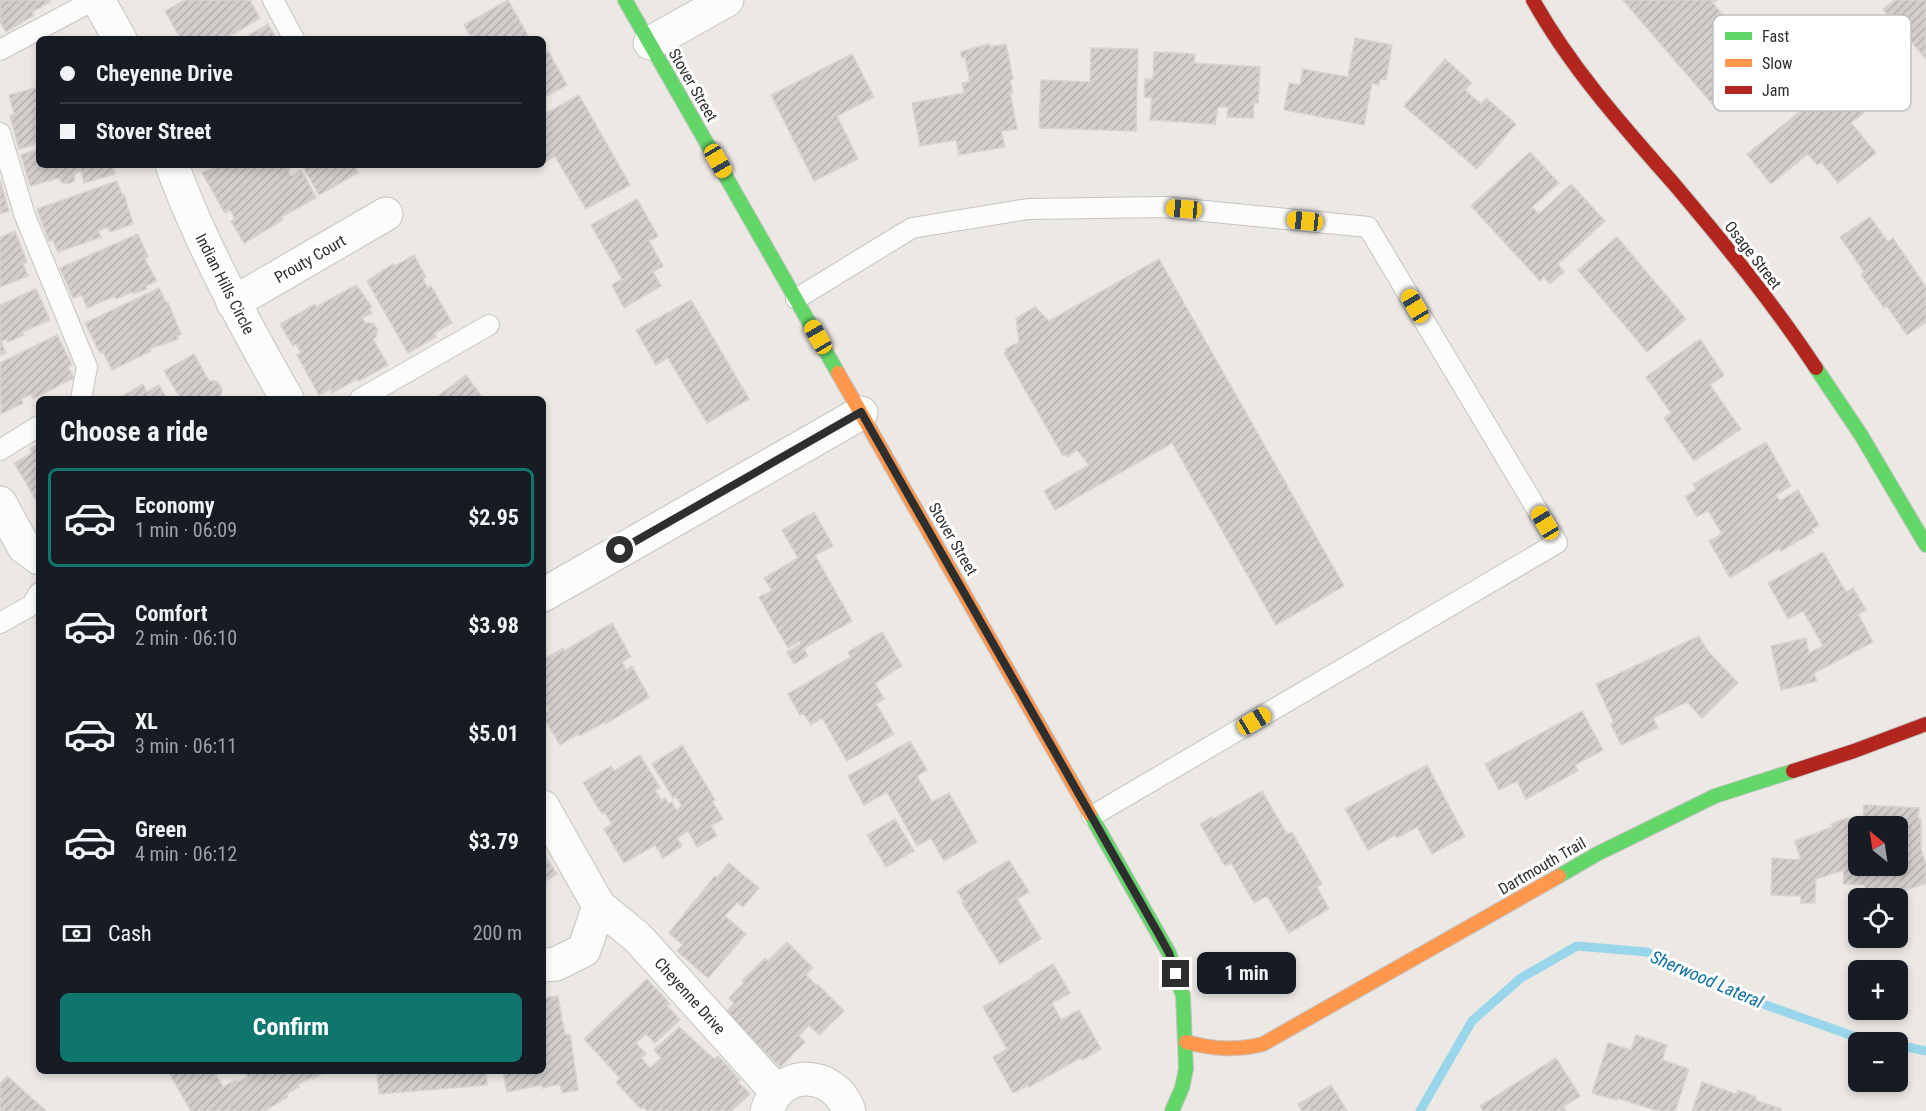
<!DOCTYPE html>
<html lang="en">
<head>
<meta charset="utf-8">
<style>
	body { margin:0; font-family:"Roboto Condensed",sans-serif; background:#20242c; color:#f1f3f6; height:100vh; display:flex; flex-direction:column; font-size:22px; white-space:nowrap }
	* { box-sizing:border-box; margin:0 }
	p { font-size:20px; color:#9ea1a6 }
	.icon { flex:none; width:33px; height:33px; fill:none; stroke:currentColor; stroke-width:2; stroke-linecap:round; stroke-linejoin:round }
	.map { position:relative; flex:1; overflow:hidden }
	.drawer { position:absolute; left:36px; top:396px; width:510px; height:678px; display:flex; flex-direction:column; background:#171b24; border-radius:9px; box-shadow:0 3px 9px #0003 }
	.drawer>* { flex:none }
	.top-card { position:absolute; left:36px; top:36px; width:510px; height:132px; border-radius:9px; box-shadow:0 3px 9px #0003; display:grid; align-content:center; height:132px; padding:0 24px; background:#171b24 }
	.needle { width:39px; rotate:330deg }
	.tools { position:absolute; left:1848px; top:816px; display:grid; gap:12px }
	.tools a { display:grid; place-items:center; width:60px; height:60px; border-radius:9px; background:#171b24; box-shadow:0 3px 9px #0003; font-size:30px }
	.end { position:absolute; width:27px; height:27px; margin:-14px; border:8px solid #2e2e2e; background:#fff; box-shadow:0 0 0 3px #fff }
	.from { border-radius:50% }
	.bubble { position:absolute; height:42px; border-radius:9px; background:#171b24; box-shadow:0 3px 9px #0003; font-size:20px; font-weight:700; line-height:42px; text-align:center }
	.car { position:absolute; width:18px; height:36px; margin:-18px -9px; border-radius:8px; box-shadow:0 0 4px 2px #0007; background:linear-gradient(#f5c518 24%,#345 0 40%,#f5c518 0 76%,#345 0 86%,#f5c518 0) }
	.top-card b { display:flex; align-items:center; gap:21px; height:57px; font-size:22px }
	.top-card b+b { border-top:2px solid #363941 }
	.top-card i { width:15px; height:15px; background:#f1f3f6 }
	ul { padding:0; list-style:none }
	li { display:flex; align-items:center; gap:18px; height:99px; margin:0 12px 9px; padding:0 12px; border:3px solid transparent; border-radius:9px }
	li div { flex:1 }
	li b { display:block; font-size:22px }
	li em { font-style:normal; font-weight:700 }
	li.selected { border-color:#0f766e }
	li>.icon { width:54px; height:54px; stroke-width:1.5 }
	h2 { padding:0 24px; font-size:27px; line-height:72px }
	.pay { display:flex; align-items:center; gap:15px; height:66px; padding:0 24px; font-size:22px }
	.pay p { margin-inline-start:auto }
	.action { display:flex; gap:12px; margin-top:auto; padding:12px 24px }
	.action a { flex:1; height:69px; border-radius:9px; background:#0f766e; color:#fff; font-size:24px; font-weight:700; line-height:69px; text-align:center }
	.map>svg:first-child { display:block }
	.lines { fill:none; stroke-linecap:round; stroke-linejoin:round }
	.stream { stroke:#99d6ec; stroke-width:9 }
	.building { fill:url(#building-hatch); stroke:#d7d4d0; stroke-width:1.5; fill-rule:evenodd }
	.lane-casing { stroke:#c5c4c5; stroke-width:22 }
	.street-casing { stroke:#c5c4c5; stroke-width:35 }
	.fast-casing { stroke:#c5c4c5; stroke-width:16 }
	.slow-casing { stroke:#c5c4c5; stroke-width:16 }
	.jam-casing { stroke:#c5c4c5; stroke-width:16 }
	.lane { stroke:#fcfcfb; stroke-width:20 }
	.street { stroke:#fcfcfb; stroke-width:33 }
	.fast { stroke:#63d668; stroke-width:14 }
	.slow { stroke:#ff974d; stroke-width:14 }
	.jam { stroke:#b3261e; stroke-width:14 }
	.route { stroke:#2e2e2e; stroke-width:8 }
	.labels { text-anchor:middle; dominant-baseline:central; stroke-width:6; stroke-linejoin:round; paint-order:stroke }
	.street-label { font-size:16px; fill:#2e2e2e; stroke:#fff }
	.water-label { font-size:18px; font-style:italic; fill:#0d6fa3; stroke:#fff }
	.key { fill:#fff; stroke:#c0c0c0; stroke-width:1.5 }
	.key-label { font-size:16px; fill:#2e2e2e }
</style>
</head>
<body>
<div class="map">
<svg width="1926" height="1111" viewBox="0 0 1926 1111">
	<defs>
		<pattern id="building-hatch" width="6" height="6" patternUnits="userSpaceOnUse" patternTransform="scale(1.5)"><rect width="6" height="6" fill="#d1cecb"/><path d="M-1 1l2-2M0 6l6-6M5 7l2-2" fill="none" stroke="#b4b1af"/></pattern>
	</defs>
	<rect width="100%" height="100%" fill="#ece8e4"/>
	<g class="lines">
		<g class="stream">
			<polyline points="1898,1045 1926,1051"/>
			<polyline points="1420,1111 1472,1021 1521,978 1577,946 1647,952 1721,989 1853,1036 1886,1042"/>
		</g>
	</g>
	<g class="building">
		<polygon points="0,0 49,0 50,2 32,12 34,15 6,32 0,22"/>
		<polygon points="185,0 252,0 250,1 260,18 225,39 181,39 165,11"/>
		<polygon points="508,0 530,39 472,39 464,25"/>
		<polygon points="1623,0 1717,0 1713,3 1731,25 1726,30 1764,74 1719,112"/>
		<polygon points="1895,0 1926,0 1926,59 1883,9"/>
		<polygon points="268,24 277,39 242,39"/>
		<polygon points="1355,38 1392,45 1386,80 1380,79 1379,85 1372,83 1364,125 1284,110 1289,83 1300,85 1303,69 1348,77"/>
		<polygon points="989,44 990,47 1006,44 1013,79 1010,80 1013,93 1010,93 1017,129 1001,131 1005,147 959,155 956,140 920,146 912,103 964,93 962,83 970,82 965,57 962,58 960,52"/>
		<polygon points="1091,48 1138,49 1136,131 1039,128 1041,80 1090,82"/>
		<polygon points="548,51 567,85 543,98 543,54"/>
		<polygon points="1154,52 1195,54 1194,63 1260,67 1258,103 1254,103 1253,118 1227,117 1228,107 1218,107 1215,124 1150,120 1152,98 1144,97 1145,79 1153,79"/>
		<polygon points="852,54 874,97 837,116 858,159 814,181 771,95"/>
		<polygon points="1445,59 1472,83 1465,90 1481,104 1486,98 1516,124 1477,169 1404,106"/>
		<polygon points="39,87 39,143 19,149 10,116 14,114 9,95"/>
		<polygon points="1848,88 1866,111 1851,123 1876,153 1838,183 1821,162 1817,165 1808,154 1771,184 1747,154 1826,91 1832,99"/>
		<polygon points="579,95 630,185 586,209 555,156 547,161 543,154 543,115"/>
		<polygon points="39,149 39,165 112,165 115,174 84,183 81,171 75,173 74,182 65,184 60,181 59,178 30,186 21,155"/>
		<polygon points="1530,152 1559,183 1532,207 1539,214 1571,184 1605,221 1558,264 1564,272 1550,284 1544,277 1540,281 1471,206"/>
		<polygon points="213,165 292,165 288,171 291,176 301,170 303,175 304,174 316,198 281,217 283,220 244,243 231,221 235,219 230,210 225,213 202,173 214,167"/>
		<polygon points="302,165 354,165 358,173 319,195"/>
		<polygon points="0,180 9,211 0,214"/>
		<polygon points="117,181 122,195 124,194 133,224 110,232 108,227 98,231 101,237 58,252 53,240 49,241 37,209"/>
		<polygon points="637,199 658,236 649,241 663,266 653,272 661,286 624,308 612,285 622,279 591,225"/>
		<polygon points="1870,217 1888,242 1893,238 1926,287 1926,322 1907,335 1886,305 1884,308 1861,275 1864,272 1840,237"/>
		<polygon points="15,231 27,262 23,264 28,276 0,287 0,237"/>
		<polygon points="138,234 148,257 145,259 157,281 146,286 147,289 133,294 132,292 116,299 115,296 87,308 82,295 73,298 60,268"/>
		<polygon points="1617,237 1686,319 1647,352 1578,270"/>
		<polygon points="414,255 426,277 423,279 428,288 431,286 452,323 434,333 436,337 408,353 367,281 393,264 395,266"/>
		<polygon points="1159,259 1344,586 1276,625 1172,443 1055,510 1044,491 1089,465 1077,450 1067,457 1066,454 1063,456 1004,353 1007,352 1005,349 1019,342 1016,318 1035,307 1049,321"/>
		<polygon points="356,285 372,307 369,309 372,313 362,318 365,323 373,323 378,330 376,337 373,339 388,365 359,381 357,379 332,393 331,389 319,395 297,355 301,352 296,344 293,346 280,324 315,304 316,307"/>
		<polygon points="159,288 166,302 168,302 181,334 177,336 178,339 149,349 151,351 112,370 103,352 100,353 85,323"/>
		<polygon points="36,289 50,320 22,332 24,335 8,342 7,339 1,341 6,353 0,355 0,305"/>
		<polygon points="691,300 749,399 707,423 668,358 656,365 636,330"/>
		<polygon points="57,335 72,365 68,367 74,378 33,399 31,394 21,399 23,403 1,414 0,363"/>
		<polygon points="1700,339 1724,375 1710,385 1741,429 1694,461 1664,418 1671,413 1646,377"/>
		<polygon points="194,354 209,381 217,381 222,389 221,395 218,397 219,399 181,399 164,371"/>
		<polygon points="466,375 482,397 480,399 434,399"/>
		<polygon points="143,384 147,392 159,385 167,399 118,399"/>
		<polygon points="1766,442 1791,486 1776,495 1780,501 1798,490 1819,525 1812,529 1814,532 1781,551 1779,548 1730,578 1709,541 1722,534 1708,510 1697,517 1685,496 1696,490 1693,484"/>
		<polygon points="39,443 39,499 36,500 14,463 32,453 30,449"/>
		<polygon points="814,512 833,546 815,555 852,621 804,648 808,656 794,664 787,652 801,644 800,641 788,648 759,597 772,591 764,578 798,558 782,530"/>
		<polygon points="1823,552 1846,592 1853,588 1866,610 1858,614 1873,642 1814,673 1817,681 1781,690 1771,646 1806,638 1809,653 1823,646 1803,611 1788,619 1768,583"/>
		<polygon points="612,623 631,657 622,662 626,670 632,666 649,697 606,724 605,722 579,736 578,734 560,745 543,716 543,714 549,711 545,703 543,704 543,660 563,648 564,651"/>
		<polygon points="882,632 902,666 875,683 884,699 876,704 894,734 847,761 822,718 811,725 803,713 800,715 788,694 851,657 848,652"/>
		<polygon points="1699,636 1707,650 1738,683 1702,718 1687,702 1653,718 1658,728 1621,745 1611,724 1614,723 1596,684"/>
		<polygon points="1582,711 1603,750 1575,765 1578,771 1526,799 1517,781 1499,790 1485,764"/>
		<polygon points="910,741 927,770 917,776 932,802 949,793 977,842 944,861 931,838 917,846 887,792 864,805 848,776"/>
		<polygon points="682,745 715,800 712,801 723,819 711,826 717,836 697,847 688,831 677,838 682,846 663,858 655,845 624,863 604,829 612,824 605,813 602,814 583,783 611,766 614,771 640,755 660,788 655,790 661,800 665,798 669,804 672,802 676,810 682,806 676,797 673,798 652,764"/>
		<polygon points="1427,765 1465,836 1432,854 1417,827 1397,838 1395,835 1368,850 1345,809"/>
		<polygon points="1262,791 1287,834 1292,832 1322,884 1317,887 1329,909 1289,933 1267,896 1254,903 1231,863 1225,866 1200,824 1212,817 1213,819"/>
		<path d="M1864 805 1919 808 1918 818H1921V849L1926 865V883L1904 891V892H1865V885L1843 884 1844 870 1816 879 1815 903H1801V896L1771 895 1772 858 1801 860 1795 841 1832 827 1831 824 1847 818 1863 819ZM1858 826H1898V866H1858Z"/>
		<polygon points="895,819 914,851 886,867 867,835"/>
		<polygon points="543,853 557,874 543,883"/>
		<polygon points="1009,860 1029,892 1017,899 1041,939 1000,964 962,903 964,902 957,891"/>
		<polygon points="729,863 759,888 743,907 737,902 725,916 746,934 708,978 677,951 683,945 669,933 715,876 717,878"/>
		<polygon points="787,942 813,968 806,975 816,985 817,984 844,1011 819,1035 809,1025 799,1036 805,1042 780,1067 726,1012 734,1003 729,998 744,983 742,981 765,958 768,961"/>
		<polygon points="1053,964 1070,993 1052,1003 1061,1020 1079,1010 1101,1049 1082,1060 1080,1058 1029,1087 1028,1085 1013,1093 993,1057 1007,1049 983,1007 1034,977 1033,976"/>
		<polygon points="647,979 670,1004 667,1006 680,1020 655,1043 646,1034 636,1043 646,1054 641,1058 650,1068 661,1058 654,1050 679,1027 714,1059 718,1056 740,1080 738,1082 750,1094 731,1111 647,1111 643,1107 641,1109 616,1082 620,1078 584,1039"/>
		<polygon points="558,996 565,1035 570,1034 578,1090 562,1093 560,1084 542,1088 542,1085 507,1092 503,1071 543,1071 543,998"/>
		<polygon points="1636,1035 1667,1045 1662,1060 1689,1069 1675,1111 1658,1111 1617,1098 1616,1100 1592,1093 1608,1043 1631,1050"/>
		<polygon points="1556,1058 1580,1096 1563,1107 1566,1111 1483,1111 1480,1106"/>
		<polygon points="168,1071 223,1071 216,1075 223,1087 236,1080 238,1082 248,1077 244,1071 327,1071 313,1079 312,1077 298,1084 299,1087 286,1094 288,1097 264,1111 191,1111"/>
		<polygon points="377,1071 486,1071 487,1085 379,1094"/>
		<polygon points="7,1076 46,1111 0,1111 0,1084"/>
		<polygon points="1702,1082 1736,1094 1738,1090 1756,1097 1755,1100 1781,1109 1781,1111 1692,1111"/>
		<polygon points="1331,1085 1347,1111 1302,1111 1298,1104"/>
	</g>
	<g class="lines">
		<defs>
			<g id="lane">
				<polyline points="273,0 294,39"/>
				<polyline points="0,50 94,0"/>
				<polyline points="0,133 25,216 87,367 81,399"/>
				<polyline points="796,299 912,228 1028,209 1164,207 1368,227 1557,543 1092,816"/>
				<polyline points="360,399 489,325"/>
				<polyline points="0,450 39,426"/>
				<polyline points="0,623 32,605 39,593"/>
			</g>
			<g id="street">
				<polyline points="98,0 120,39"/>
				<polyline points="650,43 727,0"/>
				<path d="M172 165C202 247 244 323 287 399"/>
				<polyline points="233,303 386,214"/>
				<polyline points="0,503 24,547 39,558"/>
				<polyline points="543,595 861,413"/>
				<polyline points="543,807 599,906 584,950 556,964 543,965"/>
				<polyline points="599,906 638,938 777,1092"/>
				<path d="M767 1111C780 1067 835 1070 849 1111"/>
			</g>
			<g id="fast">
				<polyline points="625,0 838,373"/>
				<polyline points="1816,368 1861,435 1926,545"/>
				<polyline points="1090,814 1169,953 1183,996 1186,1069 1182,1088 1172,1111"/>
				<polyline points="1559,876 1597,854 1715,796 1793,771"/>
			</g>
			<g id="slow">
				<polyline points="838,373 1090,814"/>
				<path d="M1186 1042C1213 1049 1236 1051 1263 1044L1559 876"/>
			</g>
			<g id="jam">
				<path d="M1533 0C1571 68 1623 126 1674 184 1724 243 1773 303 1816 368"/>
				<polyline points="1793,771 1854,751 1926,724"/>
			</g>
		</defs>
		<use href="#lane" class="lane-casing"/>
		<use href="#street" class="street-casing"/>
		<use href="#fast" class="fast-casing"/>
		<use href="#slow" class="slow-casing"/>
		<use href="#jam" class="jam-casing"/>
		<use href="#lane" class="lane"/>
		<use href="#street" class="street"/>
		<use href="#fast" class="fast"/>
		<use href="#slow" class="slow"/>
		<use href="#jam" class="jam"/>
	</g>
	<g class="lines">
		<polyline class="route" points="620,550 861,412 1158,933 1169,953 1176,974"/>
	</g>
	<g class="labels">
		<g class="street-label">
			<text transform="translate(693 85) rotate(60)">Stover Street</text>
			<text transform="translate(1753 255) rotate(52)">Osage Street</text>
			<text transform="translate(310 259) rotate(-30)">Prouty Court</text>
			<text transform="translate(225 284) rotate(63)">Indian Hills Circle</text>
			<text transform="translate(953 539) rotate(60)">Stover Street</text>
			<text transform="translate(1542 866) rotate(-30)">Dartmouth Trail</text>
			<text transform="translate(690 996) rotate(48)">Cheyenne Drive</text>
		</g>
		<g class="water-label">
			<text transform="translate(1707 979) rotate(23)">Sherwood Lateral</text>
		</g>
	</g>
	<rect x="1713" y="15" width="198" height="96" rx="9" class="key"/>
	<rect x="1725" y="32" width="27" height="8" fill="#63d668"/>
	<rect x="1725" y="59" width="27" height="8" fill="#ff974d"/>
	<rect x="1725" y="86" width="27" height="8" fill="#b3261e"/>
	<g class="key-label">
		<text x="1762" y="42">Fast</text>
		<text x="1762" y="69">Slow</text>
		<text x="1762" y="96">Jam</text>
	</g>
</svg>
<div class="tools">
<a><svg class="needle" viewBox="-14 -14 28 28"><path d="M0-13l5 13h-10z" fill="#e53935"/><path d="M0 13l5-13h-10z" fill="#9ea1a6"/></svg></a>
<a><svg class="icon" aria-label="locate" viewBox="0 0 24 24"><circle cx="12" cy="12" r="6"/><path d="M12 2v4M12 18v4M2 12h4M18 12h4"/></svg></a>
<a>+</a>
<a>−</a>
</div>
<i class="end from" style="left:620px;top:550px"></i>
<i class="end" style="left:1176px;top:974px"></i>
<div class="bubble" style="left:1197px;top:952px;width:99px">1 min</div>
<i class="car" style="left:718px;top:161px;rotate:150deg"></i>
<i class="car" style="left:1184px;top:209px;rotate:275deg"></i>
<i class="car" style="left:1305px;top:221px;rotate:276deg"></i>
<i class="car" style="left:1415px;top:306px;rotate:329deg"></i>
<i class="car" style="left:818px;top:337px;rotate:330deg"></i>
<i class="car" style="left:1545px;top:523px;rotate:329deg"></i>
<i class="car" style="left:1254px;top:721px;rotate:59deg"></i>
<div class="top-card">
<b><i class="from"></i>Cheyenne Drive</b>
<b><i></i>Stover Street</b>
</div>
<section class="drawer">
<h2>Choose a ride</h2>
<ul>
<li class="selected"><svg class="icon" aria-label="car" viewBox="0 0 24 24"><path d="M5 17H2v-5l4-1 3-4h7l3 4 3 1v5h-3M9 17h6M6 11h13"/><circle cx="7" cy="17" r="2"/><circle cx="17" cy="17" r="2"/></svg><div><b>Economy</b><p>1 min · 06:09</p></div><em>$2.95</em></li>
<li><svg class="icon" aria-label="car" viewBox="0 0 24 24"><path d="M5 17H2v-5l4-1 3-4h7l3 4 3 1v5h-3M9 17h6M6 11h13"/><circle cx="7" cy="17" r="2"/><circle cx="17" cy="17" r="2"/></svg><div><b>Comfort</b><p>2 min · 06:10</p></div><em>$3.98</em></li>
<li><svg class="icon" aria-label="car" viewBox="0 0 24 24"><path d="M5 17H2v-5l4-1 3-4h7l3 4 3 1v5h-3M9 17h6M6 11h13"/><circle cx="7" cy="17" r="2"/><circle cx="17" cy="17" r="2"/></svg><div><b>XL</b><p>3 min · 06:11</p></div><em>$5.01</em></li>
<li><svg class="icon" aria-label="car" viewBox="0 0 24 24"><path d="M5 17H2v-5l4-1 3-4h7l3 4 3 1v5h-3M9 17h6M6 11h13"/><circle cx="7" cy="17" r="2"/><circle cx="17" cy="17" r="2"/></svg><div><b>Green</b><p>4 min · 06:12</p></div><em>$3.79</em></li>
</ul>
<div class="pay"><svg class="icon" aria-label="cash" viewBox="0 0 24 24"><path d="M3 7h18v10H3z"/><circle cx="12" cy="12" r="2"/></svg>Cash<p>200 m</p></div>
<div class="action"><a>Confirm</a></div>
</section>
</div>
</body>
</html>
